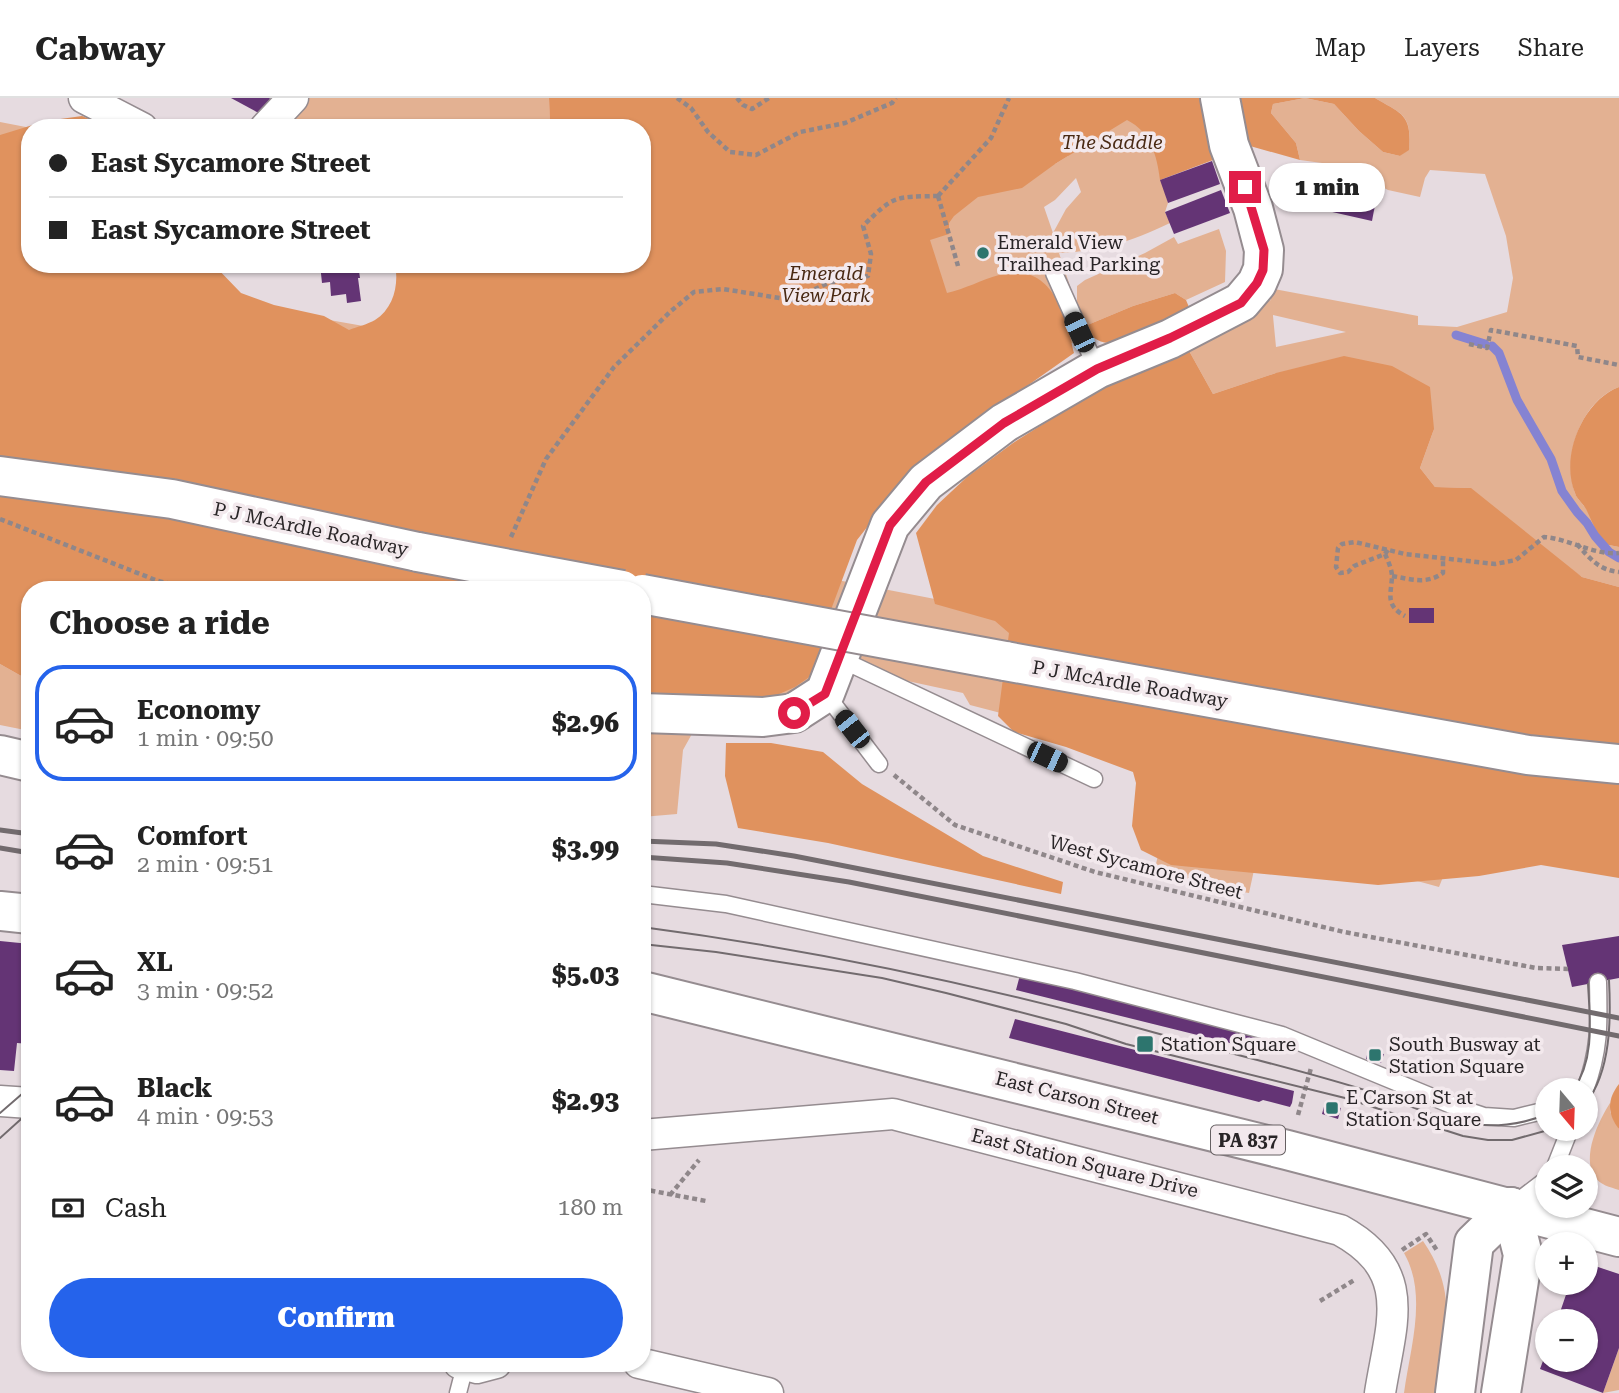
<!DOCTYPE html>
<html lang="en">
<head>
<meta charset="utf-8">
<style>
	body { margin:0; font-family:"Roboto Serif",serif; background:#f6f6f6; color:#222; height:100vh; display:flex; flex-direction:column; font-size:26px; white-space:nowrap }
	* { box-sizing:border-box; margin:0 }
	p { font-size:23px; color:#767676 }
	.icon { flex:none; width:38px; height:38px; fill:none; stroke:currentColor; stroke-width:2; stroke-linecap:round; stroke-linejoin:round }
	.map { position:relative; flex:1; overflow:hidden }
	.panel { position:absolute; left:21px; top:483px; width:630px; height:791px; display:flex; flex-direction:column; background:#fff; border-radius:28px; box-shadow:0 2px 5px #0004 }
	.panel>* { flex:none }
	.guide { position:absolute; left:21px; top:21px; width:630px; height:154px; border-radius:28px; box-shadow:0 2px 5px #0004; display:grid; align-content:center; height:154px; padding:0 28px; background:#fff }
	.needle { width:46px; rotate:161deg }
	.tools { position:absolute; left:1535px; top:980px; display:grid; gap:14px }
	.tools a { display:grid; place-items:center; width:63px; height:63px; border-radius:50%; background:#fff; box-shadow:0 2px 5px #0004; font-size:35px }
	.end { position:absolute; width:32px; height:32px; margin:-16px; border:9px solid #e11d48; background:#fff; box-shadow:0 0 0 4px #fff }
	.from { border-radius:50% }
	.bubble { position:absolute; height:49px; border-radius:24px; background:#fff; box-shadow:0 2px 5px #0004; font-size:23px; font-weight:800; line-height:49px; text-align:center }
	.car { position:absolute; width:21px; height:42px; margin:-21px -10px; border-radius:9px; box-shadow:0 0 5px 2px #0007; background:linear-gradient(#222 24%,#8ab4d8 0 40%,#222 0 76%,#8ab4d8 0 86%,#222 0) }
	.guide b { display:flex; align-items:center; gap:24px; height:66px; font-size:26px }
	.guide b+b { border-top:2px solid #e0e0e0 }
	.guide i { width:18px; height:18px; background:#222 }
	ul { padding:0; list-style:none }
	li { display:flex; align-items:center; gap:21px; height:116px; margin:0 14px 10px; padding:0 14px; border:4px solid transparent; border-radius:28px }
	li div { flex:1 }
	li b { display:block; font-size:26px }
	li em { font-style:normal; font-weight:800 }
	li.current { border-color:#2563eb }
	li>.icon { width:63px; height:63px; stroke-width:1.5 }
	h2 { padding:0 28px; font-size:32px; line-height:84px }
	.pay { display:flex; align-items:center; gap:18px; height:77px; padding:0 28px; font-size:26px }
	.pay p { margin-inline-start:auto }
	.cta { display:flex; gap:14px; margin-top:auto; padding:14px 28px }
	.cta a { flex:1; height:80px; border-radius:42px; background:#2563eb; color:#fff; font-size:28px; font-weight:800; line-height:80px; text-align:center }
	header { display:flex; align-items:center; gap:42px; box-sizing:border-box; height:98px; padding:0 35px; background:#fff; border-bottom:2px solid #e0e0e0 }
	header strong { font-size:33px }
	nav { display:flex; gap:38px; margin-inline-start:auto; font-size:24px }
	.map>svg:first-child { display:block }
	.green { fill:#e3b192; fill-rule:evenodd }
	.forest { fill:#e0925e }
	.lines { fill:none; stroke-linecap:round; stroke-linejoin:round }
	.stream { stroke:#8583d2; stroke-width:9 }
	.building { fill:#643475 }
	.lane-casing { stroke:#958c90; stroke-width:19 }
	.street-casing { stroke:#958c90; stroke-width:33 }
	.secondary-casing { stroke:#958c90; stroke-width:42 }
	.primary-casing { stroke:#958c90; stroke-width:42 }
	.path { stroke:#8f878a; stroke-width:4.5; stroke-dasharray:5 3.5; stroke-linecap:butt }
	.lane { stroke:#fff; stroke-width:16 }
	.street { stroke:#fff; stroke-width:30 }
	.secondary { stroke:#fff; stroke-width:38 }
	.primary { stroke:#fff; stroke-width:38 }
	.tram { stroke:#726b6e; stroke-width:2 }
	.rail { stroke:#726b6e; stroke-width:5 }
	.secondary-bridge-casing { stroke:#958c90; stroke-width:42; stroke-linecap:butt }
	.secondary-bridge { stroke:#fff; stroke-width:38 }
	.route { stroke:#e11d48; stroke-width:9 }
	.poi-dot { fill:#2d756e; stroke:#f3e9ed; stroke-width:2.5 }
	.labels { text-anchor:middle; dominant-baseline:central; stroke-width:7; stroke-linejoin:round; paint-order:stroke }
	.shield { fill:#f3e9ed; stroke:#666062; stroke-width:2 }
	.shield-label { font-size:18px; font-weight:bold; fill:#292527 }
	.park-label { font-size:19px; font-style:italic; fill:#492913; stroke:#f3e9ed }
	.poi-label { font-size:19px; fill:#292527; stroke:#f3e9ed; text-anchor:start }
	.street-label { font-size:19px; fill:#292527; stroke:#f3e9ed }
</style>
</head>
<body>
<header>
<strong>Cabway</strong>
<nav><a>Map</a><a>Layers</a><a>Share</a></nav>
</header>
<div class="map">
<svg width="1619" height="1295" viewBox="0 0 1619 1295">
	<rect width="100%" height="100%" fill="#e6dbe0"/>
	<g class="green">
		<polygon points="308,0 549,0 550,30 288,30 286,28"/>
		<path d="M562 0 1055 66 1068 58 1066 0H1197L1159 74 1168 105 1165 114 1170 125C1129 144 1104 153 1059 155L1077 209V188L1085 182 1145 155 1174 139 1178 146 1219 131 1226 153 1225 184 1186 202 1175 195 1133 208 1085 228 1086 240 1021 263 902 365 832 481 1007 515 1276 275 1213 296 1188 251 1268 199 1270 203 1274 191 1418 218V227L1457 229 1507 214 1513 180 1506 138 1485 76 1430 72 1425 80 1420 99 1388 92 1344 68 1300 62 1296 45 1271 15 1273 6 1305 0 1334 6 1359 33 1383 54 1400 58 1409 51C1412 16 1402 16 1375 0H1619V289C1581 303 1562 358 1575 395 1577 401 1583 406 1587 412 1594 423 1599 435 1604 446L1619 449V489L1582 479 1559 463 1481 684 1439 789 1261 740 1249 795 1153 779 1181 657 1143 652 970 607 963 595 815 563 818 605 700 588 693 634 683 652 677 716 642 719V492H30L0 539V24L31 30 30 166H218L221 203 523 256 642 166V30ZM1076 80 1081 94 1066 111 1053 135 1044 109 1055 102ZM1273 218V217L1346 234 1276 249ZM1434 331 1420 370 1435 389 1471 390 1386 413Z"/>
		<polygon points="0,566 23,579 30,587 30,633 0,627"/>
		<path d="M1610 1005V1014L1619 1031V1092C1610 1089 1600 1087 1595 1079 1581 1059 1599 1022 1610 1005Z"/>
		<path d="M1423 1143C1460 1197 1444 1235 1437 1295H1404C1410 1250 1428 1197 1404 1155Z"/>
		<polygon points="1619,1250 1619,1292 1603,1295"/>
	</g>
	<g class="forest">
		<path d="M549 0H1375C1402 16 1412 16 1409 52L1400 58 1383 54 1359 33 1334 6 1305 0 1273 6 1271 15 1296 45 1300 62 1250 48 1160 82C1157 58 1151 34 1127 22L1055 66 1022 90 978 99 954 118 949 125V136L930 142 947 195C965 191 981 182 999 177 1051 162 1066 216 1074 255L987 316 879 414 857 442 832 509 818 569 808 580 795 589 770 600 642 594V492H30V587L23 579 0 566V37L46 23 82 18 111 30H30V166H213L241 195 274 207 324 218 349 232C357 229 368 226 375 222 394 210 399 186 395 166H642V30H550Z"/>
		<path d="M1175 195 1186 202 1191 214 1109 245C1096 244 1092 239 1085 228L1133 208Z"/>
		<polygon points="1188,251 1213,296 1276,275 1344,258 1392,268 1430,289 1434,331 1420,370 1435,389 1471,390 1582,479 1619,489 1619,780 1541,767 1479,778 1378,787 1171,767 1141,752 1132,728 1136,685 1133,674 1066,649 1014,634 998,618 1009,535 995,523 935,506 916,435 937,407 967,379 1013,345 1115,281"/>
		<path d="M1619 289V449L1604 446C1596 435 1593 425 1587 413 1584 406 1577 402 1575 395 1560 359 1582 303 1619 289Z"/>
		<polygon points="726,645 771,645 823,654 862,686 983,758 1063,784 1061,796 828,745 738,730 725,678"/>
		<path d="M1619 986V1031C1607 1016 1607 1001 1619 986Z"/>
	</g>
	<g class="lines">
		<g class="stream">
			<polyline points="1456,237 1485,246"/>
			<polyline points="1492,248 1499,255 1517,302 1551,361 1562,393 1577,414 1587,425 1595,438 1609,454 1619,460"/>
		</g>
	</g>
	<g class="building">
		<polygon points="231,0 269,0 275,3 266,19"/>
		<polygon points="1212,63 1220,86 1168,105 1160,82"/>
		<polygon points="1324,89 1376,102 1372,123 1319,111"/>
		<polygon points="1221,92 1230,115 1174,136 1165,114"/>
		<polygon points="320,166 358,166 360,180 358,180 361,203 347,205 346,196 331,198 330,184 322,185"/>
		<rect x="1409" y="510" width="25" height="15"/>
		<polygon points="1619,838 1619,880 1572,889 1562,847"/>
		<polygon points="0,843 30,846 30,946 17,945 14,973 0,972"/>
		<polygon points="1020,877 1288,943 1285,954 1272,950 1270,955 1016,892"/>
		<polygon points="1015,921 1294,993 1292,1005 1290,1009 1263,1002 1259,1004 1009,940"/>
		<polygon points="1368,953 1384,956 1381,965 1366,961"/>
		<polygon points="1325,1005 1341,1010 1338,1021 1322,1016"/>
		<polygon points="1586,1165 1619,1176 1619,1250 1603,1295 1540,1271 1547,1252 1547,1262 1586,1262 1586,1223 1557,1223 1570,1185 1586,1185"/>
	</g>
	<g class="lines">
		<defs>
			<g id="lane">
				<polyline points="1054,175 1097,271"/>
				<polyline points="838,560 1094,681"/>
				<polyline points="825,595 879,666"/>
				<polyline points="642,796 726,806 1075,883 1282,937 1454,1008 1484,1018 1514,1020 1547,1012"/>
				<path d="M1585 992C1600 952 1599 926 1598 884"/>
				<polyline points="1555,1069 1570,1031"/>
				<polyline points="1513,1107 1547,1081"/>
				<polyline points="458,1295 465,1268"/>
			</g>
			<g id="street">
				<polyline points="84,0 142,30"/>
				<polyline points="265,30 293,0"/>
				<polyline points="0,1003 30,1005"/>
				<path d="M642 1037 893 1016 1340 1132C1415 1173 1391 1225 1380 1295"/>
				<polyline points="459,1265 477,1270 496,1265"/>
				<polyline points="639,1265 768,1295"/>
			</g>
			<g id="secondary">
				<polyline points="0,378 172,401 418,454"/>
				<polyline points="1005,563 1528,657 1619,666"/>
				<polyline points="642,615 763,619 794,615 825,595 890,427 926,384 1004,325 1097,271 1170,241 1241,204 1257,185 1263,171 1264,152 1253,110 1229,47 1220,0"/>
				<polyline points="1455,1295 1474,1145 1511,1109"/>
				<polyline points="1501,1295 1523,1157 1511,1109"/>
			</g>
			<g id="primary">
				<polyline points="0,657 30,664"/>
				<polyline points="0,813 30,816"/>
				<polyline points="642,893 1287,1052 1619,1139"/>
			</g>
		</defs>
		<use href="#lane" class="lane-casing"/>
		<use href="#street" class="street-casing"/>
		<use href="#secondary" class="secondary-casing"/>
		<use href="#primary" class="primary-casing"/>
		<g class="path">
			<polyline points="677,0 691,10 708,34 730,54 756,57 800,34 845,25 892,5 896,0"/>
			<polyline points="737,0 743,7 752,11 769,0"/>
			<polyline points="938,98 991,40 1009,0"/>
			<polyline points="938,98 958,168"/>
			<polyline points="1469,246 1487,250 1491,232 1577,248 1578,259 1619,267"/>
			<polyline points="0,421 158,483 198,492"/>
			<path d="M511 439 546 361 614 269 671 213 694 194 723 191 792 202 828 185 868 178 871 156 863 128C894 97 894 99 938 98"/>
			<path d="M1577 446C1590 461 1599 472 1619 474"/>
			<path d="M1388 452 1385 456 1354 468 1348 474 1340 475 1336 469 1338 450 1342 446 1355 444 1405 456 1495 466 1516 462 1544 439C1570 441 1592 457 1619 455"/>
			<path d="M1385 456C1388 463 1392 471 1392 479 1391 497 1385 507 1405 518"/>
			<path d="M1392 478C1411 481 1426 487 1443 475V460"/>
			<polyline points="894,677 955,727 1095,774 1344,834 1536,870 1568,871"/>
			<polyline points="1298,1017 1311,970"/>
			<polyline points="642,1091 706,1103"/>
			<polyline points="670,1097 699,1062"/>
			<polyline points="1402,1152 1426,1136 1438,1154"/>
			<polyline points="1320,1203 1356,1181"/>
		</g>
		<use href="#lane" class="lane"/>
		<use href="#street" class="street"/>
		<use href="#secondary" class="secondary"/>
		<use href="#primary" class="primary"/>
		<g class="tram">
			<path d="M642 829C826 853 1007 893 1185 943 1248 960 1312 975 1374 995 1404 1004 1433 1020 1464 1025 1492 1030 1522 1027 1547 1016"/>
			<polyline points="642,846 716,854 882,880 946,895 1066,926 1126,946 1345,1000 1463,1038 1488,1042 1512,1042 1552,1031"/>
			<path d="M1573 992C1595 962 1590 921 1588 886"/>
			<path d="M1586 1005C1611 973 1611 921 1609 882"/>
			<polyline points="0,1015 30,989"/>
			<polyline points="0,1040 30,1013"/>
		</g>
		<g class="rail">
			<polyline points="0,732 30,736"/>
			<polyline points="642,743 716,746 794,758 1619,920"/>
			<polyline points="0,750 30,755"/>
			<polyline points="642,759 727,765 849,784 1619,938"/>
		</g>
		<defs>
			<g id="secondary-bridge">
				<polyline points="418,454 622,492"/>
				<polyline points="642,496 1005,563"/>
			</g>
		</defs>
		<use href="#secondary-bridge" class="secondary-bridge-casing"/>
		<use href="#secondary-bridge" class="secondary-bridge"/>
	</g>
	<g class="lines">
		<polyline class="route" points="794,615 825,596 890,427 926,384 1004,325 1097,271 1170,240 1241,205 1257,185 1263,172 1264,152 1245,89"/>
	</g>
	<g class="poi-dot">
		<circle cx="983" cy="155" r="7"/>
		<rect x="1136" y="937" width="18" height="18" rx="3.5"/>
		<rect x="1368" y="950" width="14" height="14" rx="3.5"/>
		<rect x="1325" y="1003" width="14" height="14" rx="3.5"/>
	</g>
	<g class="labels">
		<rect class="shield" x="1211" y="1027.5" width="74" height="29" rx="5"/>
		<g class="shield-label">
			<text x="1248" y="1042">PA 837</text>
		</g>
		<g class="park-label">
			<text x="1112" y="44">The Saddle</text>
			<text x="826" y="175">Emerald<tspan x="826" dy="22">View Park</tspan></text>
		</g>
		<g class="poi-label">
			<text x="997" y="144">Emerald View<tspan x="997" dy="22">Trailhead Parking</tspan></text>
			<text x="1161" y="946">Station Square</text>
			<text x="1389" y="946">South Busway at<tspan x="1389" dy="22">Station Square</tspan></text>
			<text x="1346" y="999">E Carson St at<tspan x="1346" dy="22">Station Square</tspan></text>
		</g>
		<g class="street-label">
			<text transform="translate(311 431) rotate(12)">P J McArdle Roadway</text>
			<text transform="translate(1130 586) rotate(10)">P J McArdle Roadway</text>
			<text transform="translate(1146 769) rotate(15)">West Sycamore Street</text>
			<text transform="translate(1077 1000) rotate(14)">East Carson Street</text>
			<text transform="translate(1085 1065) rotate(14)">East Station Square Drive</text>
		</g>
	</g>
</svg>
<div class="tools">
<a><svg class="needle" viewBox="-14 -14 28 28"><path d="M0-13l5 13h-10z" fill="#e53935"/><path d="M0 13l5-13h-10z" fill="#767676"/></svg></a>
<a><svg class="icon" aria-label="layers" viewBox="0 0 24 24"><path d="M12 4l9 5-9 5-9-5zM3 14l9 5 9-5"/></svg></a>
<a>+</a>
<a>−</a>
</div>
<i class="end from" style="left:794px;top:615px"></i>
<i class="end" style="left:1245px;top:89px"></i>
<div class="bubble" style="left:1269px;top:65px;width:116px">1 min</div>
<i class="car" style="left:1079px;top:234px;rotate:335deg"></i>
<i class="car" style="left:852px;top:631px;rotate:322deg"></i>
<i class="car" style="left:1047px;top:659px;rotate:115deg"></i>
<div class="guide">
<b><i class="from"></i>East Sycamore Street</b>
<b><i></i>East Sycamore Street</b>
</div>
<section class="panel">
<h2>Choose a ride</h2>
<ul>
<li class="current"><svg class="icon" aria-label="car" viewBox="0 0 24 24"><path d="M5 17H2v-5l4-1 3-4h7l3 4 3 1v5h-3M9 17h6M6 11h13"/><circle cx="7" cy="17" r="2"/><circle cx="17" cy="17" r="2"/></svg><div><b>Economy</b><p>1 min · 09:50</p></div><em>$2.96</em></li>
<li><svg class="icon" aria-label="car" viewBox="0 0 24 24"><path d="M5 17H2v-5l4-1 3-4h7l3 4 3 1v5h-3M9 17h6M6 11h13"/><circle cx="7" cy="17" r="2"/><circle cx="17" cy="17" r="2"/></svg><div><b>Comfort</b><p>2 min · 09:51</p></div><em>$3.99</em></li>
<li><svg class="icon" aria-label="car" viewBox="0 0 24 24"><path d="M5 17H2v-5l4-1 3-4h7l3 4 3 1v5h-3M9 17h6M6 11h13"/><circle cx="7" cy="17" r="2"/><circle cx="17" cy="17" r="2"/></svg><div><b>XL</b><p>3 min · 09:52</p></div><em>$5.03</em></li>
<li><svg class="icon" aria-label="car" viewBox="0 0 24 24"><path d="M5 17H2v-5l4-1 3-4h7l3 4 3 1v5h-3M9 17h6M6 11h13"/><circle cx="7" cy="17" r="2"/><circle cx="17" cy="17" r="2"/></svg><div><b>Black</b><p>4 min · 09:53</p></div><em>$2.93</em></li>
</ul>
<div class="pay"><svg class="icon" aria-label="cash" viewBox="0 0 24 24"><path d="M3 7h18v10H3z"/><circle cx="12" cy="12" r="2"/></svg>Cash<p>180 m</p></div>
<div class="cta"><a>Confirm</a></div>
</section>
</div>
</body>
</html>
